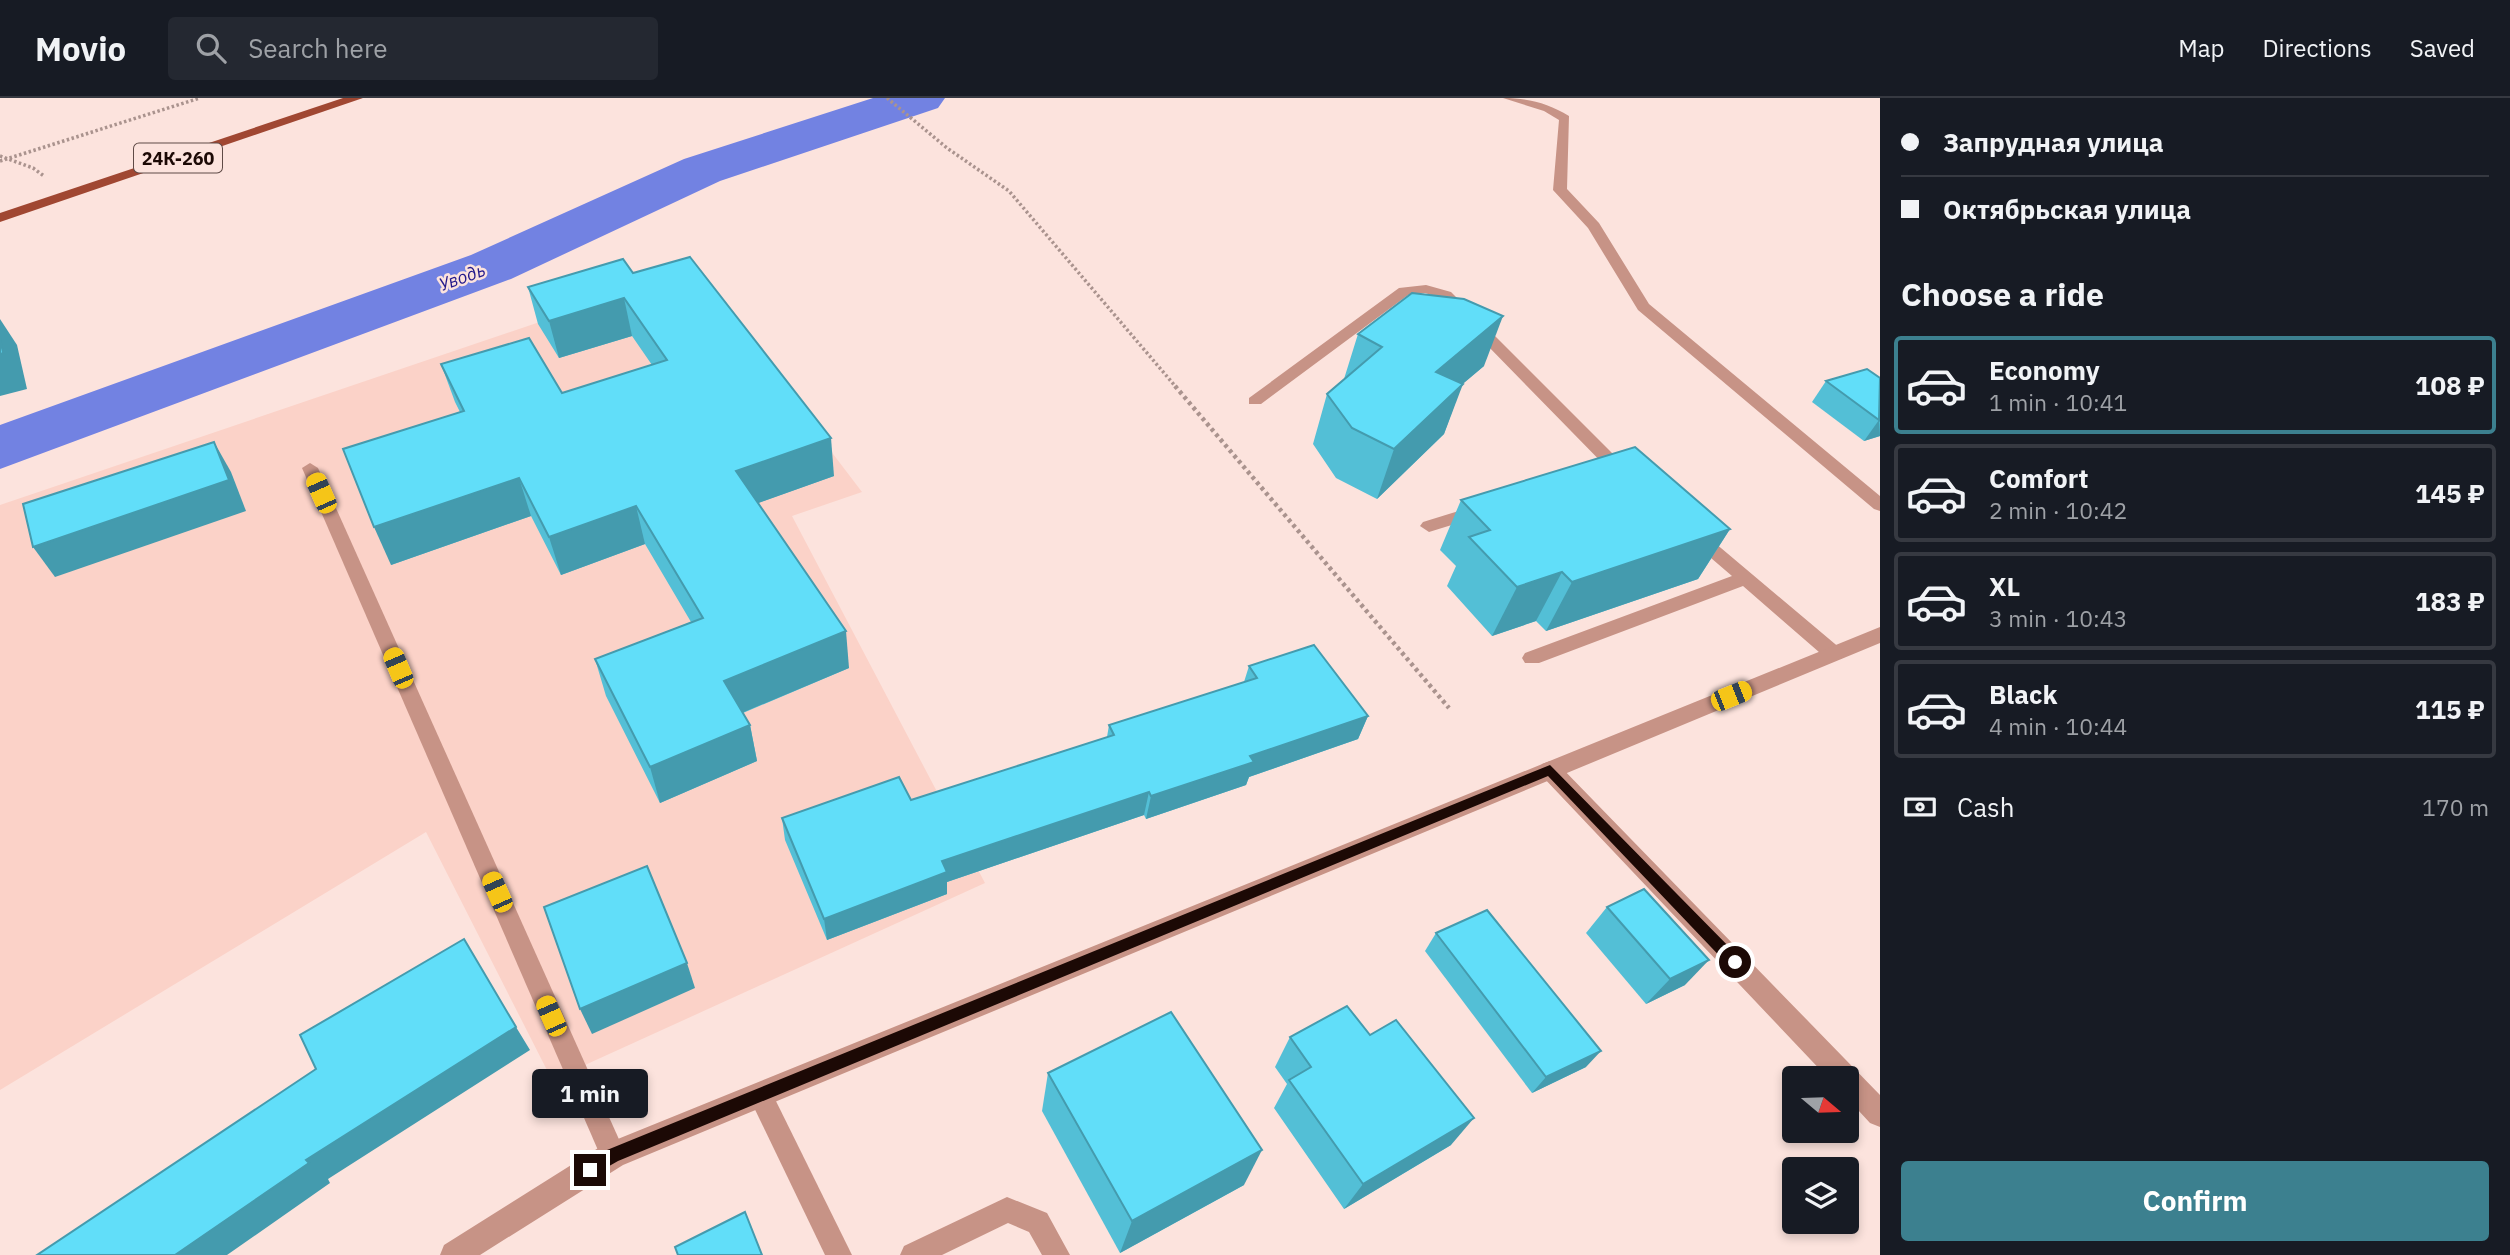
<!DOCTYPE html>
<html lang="en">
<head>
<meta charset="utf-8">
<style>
	body { margin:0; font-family:"IBM Plex Sans",sans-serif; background:#242831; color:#f1f3f6; height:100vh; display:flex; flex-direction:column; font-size:26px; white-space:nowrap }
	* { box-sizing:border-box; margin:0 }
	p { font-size:23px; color:#9ea1a6 }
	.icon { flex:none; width:38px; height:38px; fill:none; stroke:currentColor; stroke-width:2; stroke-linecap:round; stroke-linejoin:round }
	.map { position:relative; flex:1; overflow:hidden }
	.side { display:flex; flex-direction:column; background:#171b24; width:630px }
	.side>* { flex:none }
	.banner { display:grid; align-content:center; height:154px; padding:0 21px; background:#171b24 }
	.needle { width:46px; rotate:109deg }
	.tools { position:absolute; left:1782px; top:968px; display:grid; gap:14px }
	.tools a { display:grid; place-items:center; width:77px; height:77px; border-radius:7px; background:#171b24; box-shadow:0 4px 10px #0003; font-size:35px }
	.end { position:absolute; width:32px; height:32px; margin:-16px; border:9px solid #1c0905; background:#fff; box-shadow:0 0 0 4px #fff }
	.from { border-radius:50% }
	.bubble { position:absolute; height:49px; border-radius:7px; background:#171b24; box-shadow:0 4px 10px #0003; font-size:23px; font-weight:800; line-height:49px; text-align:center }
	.car { position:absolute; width:21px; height:42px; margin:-21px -10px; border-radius:9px; box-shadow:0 0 5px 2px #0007; background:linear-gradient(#f5c518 24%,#345 0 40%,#f5c518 0 76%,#345 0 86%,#f5c518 0) }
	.banner b { display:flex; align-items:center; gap:24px; height:66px; font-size:26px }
	.banner b+b { border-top:2px solid #363941 }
	.banner i { width:18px; height:18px; background:#f1f3f6 }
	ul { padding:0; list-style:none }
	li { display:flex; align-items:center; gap:21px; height:98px; margin:0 14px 10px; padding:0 7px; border:4px solid #363941; border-radius:7px }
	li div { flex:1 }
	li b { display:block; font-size:26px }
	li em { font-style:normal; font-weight:800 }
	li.on { border-color:#3c808f }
	li>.icon { width:63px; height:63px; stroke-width:1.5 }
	h2 { padding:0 21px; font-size:32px; line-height:84px }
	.pay { display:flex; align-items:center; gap:18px; height:77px; padding:0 21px; font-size:26px }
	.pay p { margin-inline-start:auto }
	.action { display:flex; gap:14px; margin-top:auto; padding:14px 21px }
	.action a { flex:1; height:80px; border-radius:7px; background:#3c808f; color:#fff; font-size:28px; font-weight:800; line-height:80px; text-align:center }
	header { display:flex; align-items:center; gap:42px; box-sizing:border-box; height:98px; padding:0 35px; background:#171b24; border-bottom:2px solid #363941 }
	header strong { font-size:33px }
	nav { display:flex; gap:38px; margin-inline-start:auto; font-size:24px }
	.search { width:490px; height:63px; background:#242831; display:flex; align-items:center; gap:18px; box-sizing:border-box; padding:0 24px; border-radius:7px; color:#9ea1a6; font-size:26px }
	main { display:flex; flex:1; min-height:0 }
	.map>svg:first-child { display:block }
	.built { fill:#fbd2c8 }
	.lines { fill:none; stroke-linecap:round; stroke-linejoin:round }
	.river { fill:#7282e2; fill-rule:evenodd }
	.path-far1 { stroke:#aa938e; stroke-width:3.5; stroke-dasharray:2.5 2.5; stroke-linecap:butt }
	.path { stroke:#aa938e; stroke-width:4.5; stroke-dasharray:3.5 3.5; stroke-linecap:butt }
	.service { fill:#c79386; fill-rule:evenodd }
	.minor { fill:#c79386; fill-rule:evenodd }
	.tertiary { fill:#c79386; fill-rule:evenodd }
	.primary { fill:#a04732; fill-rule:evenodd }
	.wall { fill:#53bfd6 }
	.shaded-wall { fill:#449bae }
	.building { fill:#61def9; stroke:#449bae; stroke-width:2 }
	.route { fill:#1c0905 }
	.labels { text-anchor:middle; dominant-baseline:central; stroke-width:5; stroke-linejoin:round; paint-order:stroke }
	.shield { fill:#fce3dd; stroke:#5f4a46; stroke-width:2 }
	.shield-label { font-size:18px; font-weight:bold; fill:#1c0905 }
	.far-water-label { font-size:18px; font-style:italic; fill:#23198b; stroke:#fce3dd }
</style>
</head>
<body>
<header>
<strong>Movio</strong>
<div class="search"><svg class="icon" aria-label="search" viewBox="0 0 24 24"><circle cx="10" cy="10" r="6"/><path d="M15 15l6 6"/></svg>Search here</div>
<nav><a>Map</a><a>Directions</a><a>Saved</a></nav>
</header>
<main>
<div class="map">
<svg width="1880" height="1157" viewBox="0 0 1880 1157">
	<rect width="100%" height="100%" fill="#fce3dd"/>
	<polygon class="built" points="693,172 862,394 792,418 985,785 552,982 426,734 0,992 0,407"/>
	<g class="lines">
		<polygon class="river" points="873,0 945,0 938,10 720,83 511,181 0,371 0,327 471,157 684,61"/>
		<g class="path-far1">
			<polyline points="887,0 947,50 1009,93 1176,289"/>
			<polyline points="0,58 33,70 44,78"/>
			<polyline points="0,63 200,0"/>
		</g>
		<polyline class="path" points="1175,288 1449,610"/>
		<g class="service">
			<path d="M1503 0C1528 0 1548 5 1569 18L1567 91 1599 125 1649 206 1880 398V413L1874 411 1638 212 1588 130 1553 92 1559 22 1544 13Z"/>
			<polygon points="1426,187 1451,194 1629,372 1631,376 1629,380 1617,380 1441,200 1425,195 1408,197 1261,306 1249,306 1249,300 1399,190"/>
			<polygon points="310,365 318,370 622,1048 626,1057 622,1066 613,1070 604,1066 302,370"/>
			<polygon points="1478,407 1484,409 1487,413 1484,417 1429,434 1420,428 1423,424"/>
			<polygon points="1696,432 1702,434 1841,551 1843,556 1841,561 1827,561 1743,488 1539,565 1525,565 1522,560 1525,555 1732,478 1690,442 1687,438"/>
			<polygon points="760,985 769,989 852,1157 825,1157 748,997 751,989"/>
			<polygon points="1007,1099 1047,1115 1070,1157 1042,1157 1029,1134 1008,1125 942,1157 900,1157 904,1148"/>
		</g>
		<polygon class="minor" points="1550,663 1558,666 1880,997 1880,1029 1870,1025 1846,999 1846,980 1828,980 1542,678 1539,672 1542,666"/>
		<polygon class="tertiary" points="1880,529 1880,545 623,1067 480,1157 440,1157 444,1147 603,1047"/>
		<polygon class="primary" points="343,0 363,0 0,124 0,115"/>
	</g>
	<g class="wall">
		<polygon points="633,175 834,378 758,405 849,570 743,615 750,627 757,663 660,705 606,598 595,561 691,524 645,446 561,477 531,418 391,467 460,314 455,304 441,266 562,295 652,267 632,238 559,260 538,226 528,189"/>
		<polygon points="1358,236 1484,268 1462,286 1444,336 1377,401 1336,380 1313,346 1327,296 1344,281"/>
		<polygon points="1880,280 1880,338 1864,343 1812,304 1826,283"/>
		<polygon points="1461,402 1730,431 1698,481 1546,533 1536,523 1492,538 1447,488 1456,468 1440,452"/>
		<polygon points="1249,568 1368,618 1358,641 1249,679 1246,687 1146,721 1144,717 947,784 947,796 827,842 785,742 782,720 911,702 1107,639 1109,627 1244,584"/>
		<polygon points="1607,809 1685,887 1646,906 1586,835"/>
		<polygon points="1436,835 1586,969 1532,995 1425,853"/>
		<polygon points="1290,939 1451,1047 1344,1111 1274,1010 1287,986 1275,969"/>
		<polygon points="1048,975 1244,1087 1120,1155 1042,1013"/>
	</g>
	<g class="shaded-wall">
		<polygon points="624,200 632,238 559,260 549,223"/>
		<polygon points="1503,218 1484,268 1418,324 1436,274"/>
		<polygon points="0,221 17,247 27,291 0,298"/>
		<polygon points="1463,286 1444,336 1377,401 1394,351"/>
		<polygon points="1879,322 1880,338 1864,343"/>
		<polygon points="831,340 834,378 742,411 736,373"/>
		<polygon points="214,344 231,374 246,413 55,479 33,449"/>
		<polygon points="519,380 531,418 391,467 374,429"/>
		<polygon points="636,408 645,446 561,477 549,439"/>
		<polygon points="1730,431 1698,481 1546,533 1572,484"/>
		<polygon points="1562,474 1536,523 1492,538 1517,489"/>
		<polygon points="846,533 849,570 732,619 724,583"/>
		<polygon points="1368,618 1358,641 1249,679 1246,687 1146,721 1151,698 1250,658"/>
		<polygon points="750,627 757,663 660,705 650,669"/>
		<polygon points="1149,694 1144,717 947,784 947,796 827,842 824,821 942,763"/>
		<polygon points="1709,862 1685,887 1646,906 1670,881"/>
		<polygon points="687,865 695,890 592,936 580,911"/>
		<polygon points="516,929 530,952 328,1081 330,1085 227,1157 175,1157 306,1062"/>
		<polygon points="1601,953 1586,969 1532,995 1546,979"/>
		<polygon points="1474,1020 1451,1047 1344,1111 1363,1086"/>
		<polygon points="1262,1052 1244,1087 1120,1155 1132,1123"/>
	</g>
	<g class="building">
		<polygon points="690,159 831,340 736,373 846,533 724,583 750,627 650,669 595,561 703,520 636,408 549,439 519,380 374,429 343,351 464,313 441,266 529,240 562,295 667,262 624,200 549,223 528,189 623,161 633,175"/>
		<polygon points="1412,195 1464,201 1503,218 1436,274 1463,286 1394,351 1352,330 1327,296 1382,249 1358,236"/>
		<polygon points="0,240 3,255 0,256"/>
		<polygon points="1867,271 1880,280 1879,322 1826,283"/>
		<polygon points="214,344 229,382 33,449 23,406"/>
		<polygon points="1635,349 1730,431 1572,484 1562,474 1517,489 1469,439 1490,432 1461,402"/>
		<polygon points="1314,547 1368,618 1250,658 1254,664 1151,698 1149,694 942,763 947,774 824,821 782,720 899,679 911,702 1114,637 1109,627 1257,580 1249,568"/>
		<polygon points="647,768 687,865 580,911 544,809"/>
		<polygon points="1644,791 1709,862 1670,881 1607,809"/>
		<polygon points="1487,812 1601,953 1546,979 1436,835"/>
		<polygon points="464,841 516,929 306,1062 309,1065 175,1157 37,1157 316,971 300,937"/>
		<polygon points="1347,908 1370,937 1396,922 1474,1020 1363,1086 1289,982 1311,969 1290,939"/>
		<polygon points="1171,914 1262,1052 1132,1123 1048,975"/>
		<polygon points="745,1114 762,1157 678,1157 675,1149"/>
	</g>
	<polygon class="route" points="1550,667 1740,860 1740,869 1730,869 1548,678 618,1063 590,1079 585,1077 585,1066 607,1052"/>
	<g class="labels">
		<rect class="shield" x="134" y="45.5" width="88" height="29" rx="5"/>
		<g class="shield-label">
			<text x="178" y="60">24К-260</text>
		</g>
		<g class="far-water-label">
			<text transform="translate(462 179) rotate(-20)">Уводь</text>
		</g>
	</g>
</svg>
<div class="tools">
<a><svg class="needle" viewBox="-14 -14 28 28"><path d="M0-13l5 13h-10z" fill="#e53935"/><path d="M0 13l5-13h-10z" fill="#9ea1a6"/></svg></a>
<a><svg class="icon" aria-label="layers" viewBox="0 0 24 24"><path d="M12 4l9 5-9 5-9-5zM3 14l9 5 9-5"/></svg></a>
</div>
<i class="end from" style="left:1735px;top:864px"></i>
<i class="end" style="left:590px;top:1072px"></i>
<div class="bubble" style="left:532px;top:971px;width:116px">1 min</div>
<i class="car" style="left:321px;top:395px;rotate:336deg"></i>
<i class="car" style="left:398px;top:570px;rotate:337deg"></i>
<i class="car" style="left:1731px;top:598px;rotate:68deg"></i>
<i class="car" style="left:497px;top:794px;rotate:336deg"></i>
<i class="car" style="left:551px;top:918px;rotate:336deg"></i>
</div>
<section class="side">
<div class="banner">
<b><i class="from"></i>Запрудная улица</b>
<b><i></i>Октябрьская улица</b>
</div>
<h2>Choose a ride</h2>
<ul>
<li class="on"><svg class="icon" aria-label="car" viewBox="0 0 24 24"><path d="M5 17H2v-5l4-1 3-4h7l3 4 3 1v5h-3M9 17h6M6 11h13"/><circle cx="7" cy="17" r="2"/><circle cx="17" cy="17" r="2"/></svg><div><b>Economy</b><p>1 min · 10:41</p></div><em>108 ₽</em></li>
<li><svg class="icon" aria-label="car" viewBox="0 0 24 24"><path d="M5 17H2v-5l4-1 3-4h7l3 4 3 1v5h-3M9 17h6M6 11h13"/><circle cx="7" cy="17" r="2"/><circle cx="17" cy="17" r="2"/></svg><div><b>Comfort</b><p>2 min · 10:42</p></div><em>145 ₽</em></li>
<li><svg class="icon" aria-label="car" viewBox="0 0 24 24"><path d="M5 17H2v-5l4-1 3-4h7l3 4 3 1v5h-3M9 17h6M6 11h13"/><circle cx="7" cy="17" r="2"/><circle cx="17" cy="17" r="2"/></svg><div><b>XL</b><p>3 min · 10:43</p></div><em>183 ₽</em></li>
<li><svg class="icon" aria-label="car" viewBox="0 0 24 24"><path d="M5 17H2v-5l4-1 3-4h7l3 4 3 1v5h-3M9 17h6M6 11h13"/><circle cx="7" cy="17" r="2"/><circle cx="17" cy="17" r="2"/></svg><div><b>Black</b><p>4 min · 10:44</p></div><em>115 ₽</em></li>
</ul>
<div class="pay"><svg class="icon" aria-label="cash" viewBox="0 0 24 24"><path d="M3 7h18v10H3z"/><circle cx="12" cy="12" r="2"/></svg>Cash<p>170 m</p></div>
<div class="action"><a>Confirm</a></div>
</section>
</main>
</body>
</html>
